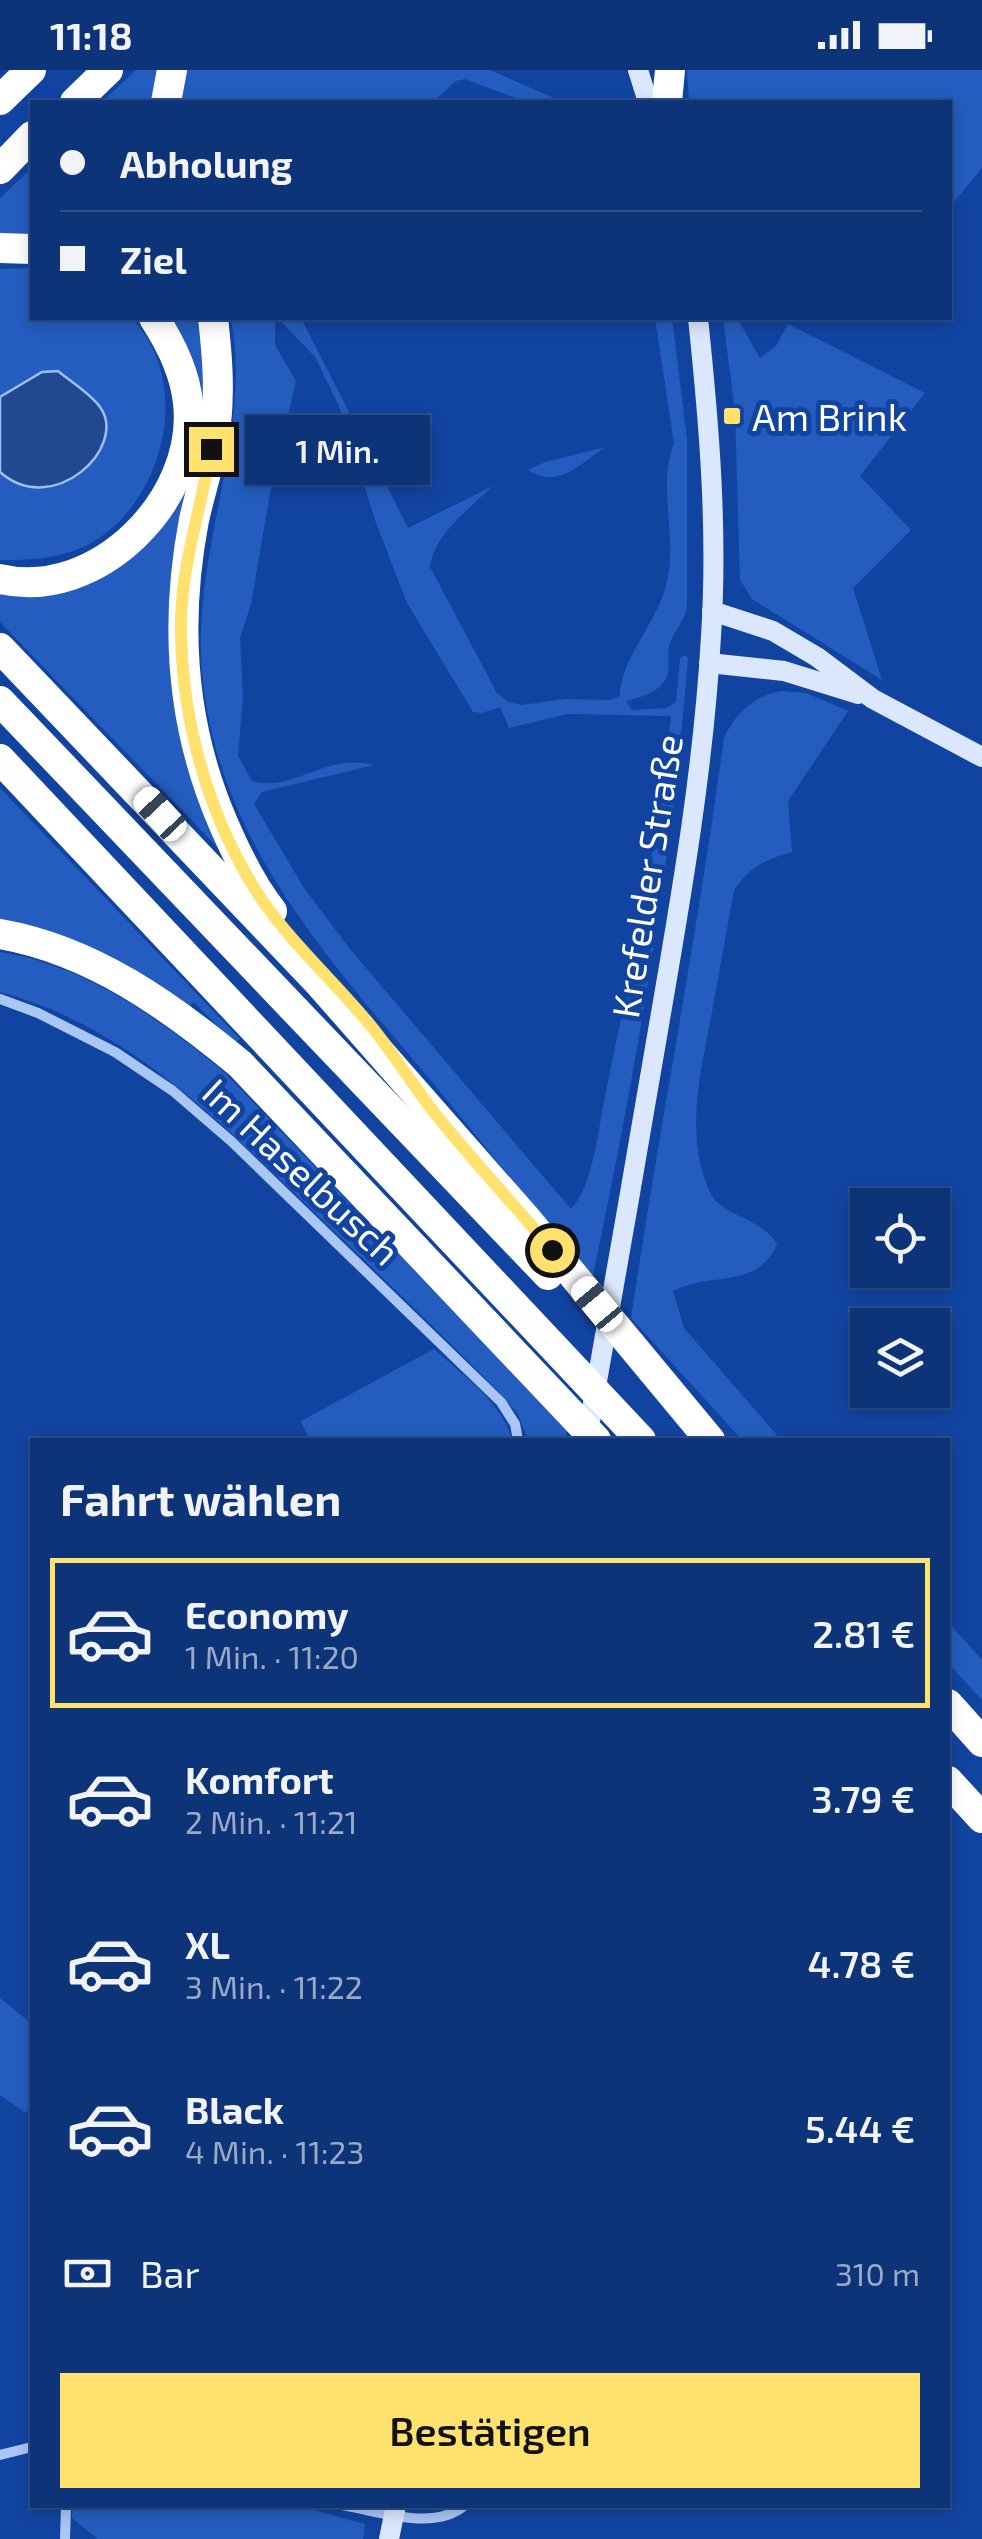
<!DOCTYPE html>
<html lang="de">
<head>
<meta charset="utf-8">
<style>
	body { margin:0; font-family:"Exo 2",sans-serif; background:#163b7e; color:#f1f3f6; height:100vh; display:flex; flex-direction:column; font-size:38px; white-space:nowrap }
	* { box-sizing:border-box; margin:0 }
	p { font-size:32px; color:#9aaac6 }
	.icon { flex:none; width:55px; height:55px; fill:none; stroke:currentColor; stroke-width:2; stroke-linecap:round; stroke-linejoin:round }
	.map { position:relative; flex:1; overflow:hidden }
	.side { position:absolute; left:30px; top:1368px; width:920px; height:1070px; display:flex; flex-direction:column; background:#0d3379; border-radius:0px; box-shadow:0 5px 15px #0003,0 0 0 2px #2d4e8a }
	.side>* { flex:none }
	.guide { position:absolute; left:30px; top:30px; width:922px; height:220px; border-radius:0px; box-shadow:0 5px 15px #0003,0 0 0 2px #2d4e8a; display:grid; align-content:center; height:220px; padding:0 30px; background:#0d3379 }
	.fabs { position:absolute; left:850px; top:1118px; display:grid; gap:20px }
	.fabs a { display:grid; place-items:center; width:100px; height:100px; border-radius:0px; background:#0d3379; box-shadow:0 5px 15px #0003,0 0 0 2px #2d4e8a; font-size:50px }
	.end { position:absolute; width:45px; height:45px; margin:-22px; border:12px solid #ffe16e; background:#111; box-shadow:0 0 0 5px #111 }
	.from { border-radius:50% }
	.bubble { position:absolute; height:70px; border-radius:0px; background:#0d3379; box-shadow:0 5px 15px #0003,0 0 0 2px #2d4e8a; font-size:32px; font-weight:600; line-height:70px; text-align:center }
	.car { position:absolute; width:30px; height:60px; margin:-30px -15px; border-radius:12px; box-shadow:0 0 8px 2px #0007; background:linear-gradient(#fff 24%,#345 0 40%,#fff 0 76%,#345 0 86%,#fff 0) }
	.guide b { display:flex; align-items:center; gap:35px; height:95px; font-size:38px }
	.guide b+b { border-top:2px solid #2d4e8a }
	.guide i { width:25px; height:25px; background:#f1f3f6 }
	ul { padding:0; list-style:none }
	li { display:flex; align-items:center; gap:30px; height:150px; margin:0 20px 15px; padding:0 10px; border:5px solid transparent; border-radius:0px }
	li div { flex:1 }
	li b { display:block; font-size:38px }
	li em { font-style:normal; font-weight:600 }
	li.current { border-color:#ffe16e }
	li>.icon { width:90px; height:90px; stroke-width:1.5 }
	h2 { padding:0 30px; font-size:45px; line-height:120px }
	.pay { display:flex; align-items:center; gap:25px; height:110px; padding:0 30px; font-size:38px }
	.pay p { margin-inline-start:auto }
	.action { display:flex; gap:20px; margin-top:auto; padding:20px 30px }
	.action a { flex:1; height:115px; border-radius:0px; background:#ffe16e; color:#111; font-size:40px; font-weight:600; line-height:115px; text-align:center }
	.status { display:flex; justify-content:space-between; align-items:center; height:70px; padding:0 50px; background:#0d3379; direction:ltr }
	.status svg { height:28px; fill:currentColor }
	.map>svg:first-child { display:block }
	.green { fill:#245dbf; fill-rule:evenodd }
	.water { fill:#22488f; stroke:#9cbff8; stroke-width:2.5 }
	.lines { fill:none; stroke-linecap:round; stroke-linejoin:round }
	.street { stroke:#aac6f5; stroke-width:10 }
	.secondary { stroke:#dae7fe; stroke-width:20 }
	.highway { stroke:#fff; stroke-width:30 }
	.route { stroke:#ffe16e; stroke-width:12 }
	.poi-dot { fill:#ffe16e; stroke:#1144a1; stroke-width:4 }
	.labels { text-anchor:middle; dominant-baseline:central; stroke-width:10; stroke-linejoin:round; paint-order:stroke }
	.poi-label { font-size:38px; fill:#fff; stroke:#1144a1; text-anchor:start }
	.street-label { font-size:38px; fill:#fff; stroke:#1144a1 }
</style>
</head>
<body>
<div class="status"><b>11:18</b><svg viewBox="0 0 49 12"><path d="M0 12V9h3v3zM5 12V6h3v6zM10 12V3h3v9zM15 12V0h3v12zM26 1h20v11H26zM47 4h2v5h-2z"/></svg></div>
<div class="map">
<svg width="982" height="2469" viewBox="0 0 982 2469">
	<rect width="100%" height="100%" fill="#1144a1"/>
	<g class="green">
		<polygon points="136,0 159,0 155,32 102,32"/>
		<polygon points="184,0 490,0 563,32 526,32 465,9 456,11 433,32 182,32"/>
		<polygon points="687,0 982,0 982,98 950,137 950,32 718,32 717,30 689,32"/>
		<polygon points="32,98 32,167 0,167 0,128"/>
		<path d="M32 198V248H131C196 312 163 440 83 477 57 489 28 490 0 490V402C26 424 48 420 77 406L99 336 58 301 42 302 0 327V199Z"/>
		<polygon points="167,248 205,248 210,300 178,499 227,787 0,552 0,518 84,508 186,401"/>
		<path d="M231 248H301L408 458 493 416C470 438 434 464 430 497L497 623 508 632 522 635 565 629 610 630 620 626C619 593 655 554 665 519 680 471 656 419 674 373L655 248H672L687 369V535C686 550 675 559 670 573 666 583 671 595 667 606 662 621 640 628 626 631L632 640 666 638 676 632 680 588 686 585 688 589C671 796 636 1002 593 1205 539 1145 489 1081 438 1019 329 889 208 763 201 584 197 470 252 361 231 248ZM278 248 315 287 340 338 376 453 407 533 473 642 482 643 500 637 509 658 568 644 671 646C657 771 633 893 607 1016 599 1050 595 1114 571 1139L350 879 304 818 254 734 262 722 374 695C325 682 293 723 252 711L238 686 243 627 240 568 251 534 271 418 296 311 275 275V251Z"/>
		<polygon points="723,248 737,248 760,288 776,276 788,254 925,323 860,406 911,460 853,518 882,610 752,529 740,510 735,341"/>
		<path d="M606 377C579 393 561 420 528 400L545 392Z"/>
		<path d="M781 621 806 623 848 641 788 731 792 782C766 789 750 797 734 820 727 860 719 901 712 942 701 1001 683 1067 711 1124 723 1147 761 1147 777 1174 758 1220 712 1201 673 1221L684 1258 781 1370H742L631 1248C660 1054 698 862 724 667 737 642 753 627 781 621Z"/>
		<polygon points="0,718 240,969 234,973 194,932 186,939 0,856"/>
		<path d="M0 882C83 894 160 949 223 1001L567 1359 565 1370H528L518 1344 496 1319C435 1258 373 1198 310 1138 219 1051 126 955 0 922Z"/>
		<path d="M434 1279C461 1304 503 1333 512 1370H310L301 1351Z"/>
		<polygon points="948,1552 982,1590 982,1630 948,1593"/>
		<polygon points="0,1928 32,1954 32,2031 26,2043 0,2025"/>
		<polygon points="72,2435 295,2435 365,2454 363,2469 98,2469 72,2448"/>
	</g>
	<path class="water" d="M58 301C71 312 90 323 100 337 129 377 53 449 0 402V327L42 302Z"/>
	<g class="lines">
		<g class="street">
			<polyline points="0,929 38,943 115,982 173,1021 231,1071 501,1332 515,1354 518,1370"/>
			<polyline points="0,2385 32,2377"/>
			<path d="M342 2435C378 2441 435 2462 465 2435"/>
			<polyline points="65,2469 66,2435"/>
		</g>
		<g class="secondary">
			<polyline points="638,0 648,32"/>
			<polyline points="712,541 773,561 817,587 873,629 982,687"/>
			<polyline points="709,593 784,601 858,624"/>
			<path d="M587 1368C612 1228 636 1089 660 949 682 822 704 694 711 566 718 459 709 353 698 248"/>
			<polyline points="389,2469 396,2435"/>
		</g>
		<g class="highway">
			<polyline points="0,30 31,0"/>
			<polyline points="75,32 108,0"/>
			<polyline points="166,32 172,0"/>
			<polyline points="667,32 670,0"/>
			<polyline points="0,99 32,66"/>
			<polyline points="0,178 32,179"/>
			<path d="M213 248C217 283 220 318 216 354 212 387 201 418 194 450 174 555 181 657 224 755 237 785 252 816 272 841"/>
			<path d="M0 509C97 532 199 429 188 333 185 302 171 274 154 248"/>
			<polyline points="0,578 320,914 529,1152 710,1370"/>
			<polyline points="0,631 548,1205"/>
			<polyline points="0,689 641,1370"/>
			<path d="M0 864C92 880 170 936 240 994L596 1370"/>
			<polyline points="948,1634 982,1672"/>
			<polyline points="948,1711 982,1748"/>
		</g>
	</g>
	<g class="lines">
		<path class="route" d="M211 379C202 436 182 492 181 550 180 647 208 749 262 830 294 876 336 913 371 956 393 983 412 1014 433 1041 471 1089 513 1133 552 1180"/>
	</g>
	<rect class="poi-dot" x="722" y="336" width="20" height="20" rx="5"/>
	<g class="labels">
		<g class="poi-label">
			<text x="752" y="346">Am Brink</text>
		</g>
		<g class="street-label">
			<text transform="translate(646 806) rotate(-81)">Krefelder Straße</text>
			<text transform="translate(302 1101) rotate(43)">Im Haselbusch</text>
		</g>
	</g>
</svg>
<div class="fabs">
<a><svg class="icon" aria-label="locate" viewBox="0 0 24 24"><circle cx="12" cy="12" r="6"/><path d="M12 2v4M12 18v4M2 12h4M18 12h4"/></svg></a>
<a><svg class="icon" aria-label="layers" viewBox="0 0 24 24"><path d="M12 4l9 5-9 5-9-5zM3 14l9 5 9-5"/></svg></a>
</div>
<i class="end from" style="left:552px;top:1180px"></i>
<i class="end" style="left:211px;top:379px"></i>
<div class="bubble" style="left:245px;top:345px;width:185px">1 Min.</div>
<i class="car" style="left:160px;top:744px;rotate:317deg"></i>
<i class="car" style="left:597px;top:1234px;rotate:320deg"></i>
<div class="guide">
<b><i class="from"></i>Abholung</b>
<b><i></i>Ziel</b>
</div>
<section class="side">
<h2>Fahrt wählen</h2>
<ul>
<li class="current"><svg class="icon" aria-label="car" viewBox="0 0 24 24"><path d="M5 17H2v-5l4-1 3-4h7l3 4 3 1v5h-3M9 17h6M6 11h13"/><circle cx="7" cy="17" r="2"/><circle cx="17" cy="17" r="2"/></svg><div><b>Economy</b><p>1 Min. · 11:20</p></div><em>2.81 €</em></li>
<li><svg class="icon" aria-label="car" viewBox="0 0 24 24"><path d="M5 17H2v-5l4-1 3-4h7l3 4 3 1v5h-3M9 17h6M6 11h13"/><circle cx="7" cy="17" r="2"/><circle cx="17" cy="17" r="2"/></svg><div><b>Komfort</b><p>2 Min. · 11:21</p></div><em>3.79 €</em></li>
<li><svg class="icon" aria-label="car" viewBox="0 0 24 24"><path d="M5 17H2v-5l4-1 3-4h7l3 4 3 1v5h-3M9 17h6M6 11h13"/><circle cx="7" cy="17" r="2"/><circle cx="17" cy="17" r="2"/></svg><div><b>XL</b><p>3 Min. · 11:22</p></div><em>4.78 €</em></li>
<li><svg class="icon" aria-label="car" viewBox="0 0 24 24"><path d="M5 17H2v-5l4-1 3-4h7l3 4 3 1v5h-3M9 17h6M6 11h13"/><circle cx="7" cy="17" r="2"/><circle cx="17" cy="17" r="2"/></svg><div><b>Black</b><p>4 Min. · 11:23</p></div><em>5.44 €</em></li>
</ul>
<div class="pay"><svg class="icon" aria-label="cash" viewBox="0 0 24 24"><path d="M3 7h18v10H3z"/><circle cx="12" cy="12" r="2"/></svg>Bar<p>310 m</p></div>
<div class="action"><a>Bestätigen</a></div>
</section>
</div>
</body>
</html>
